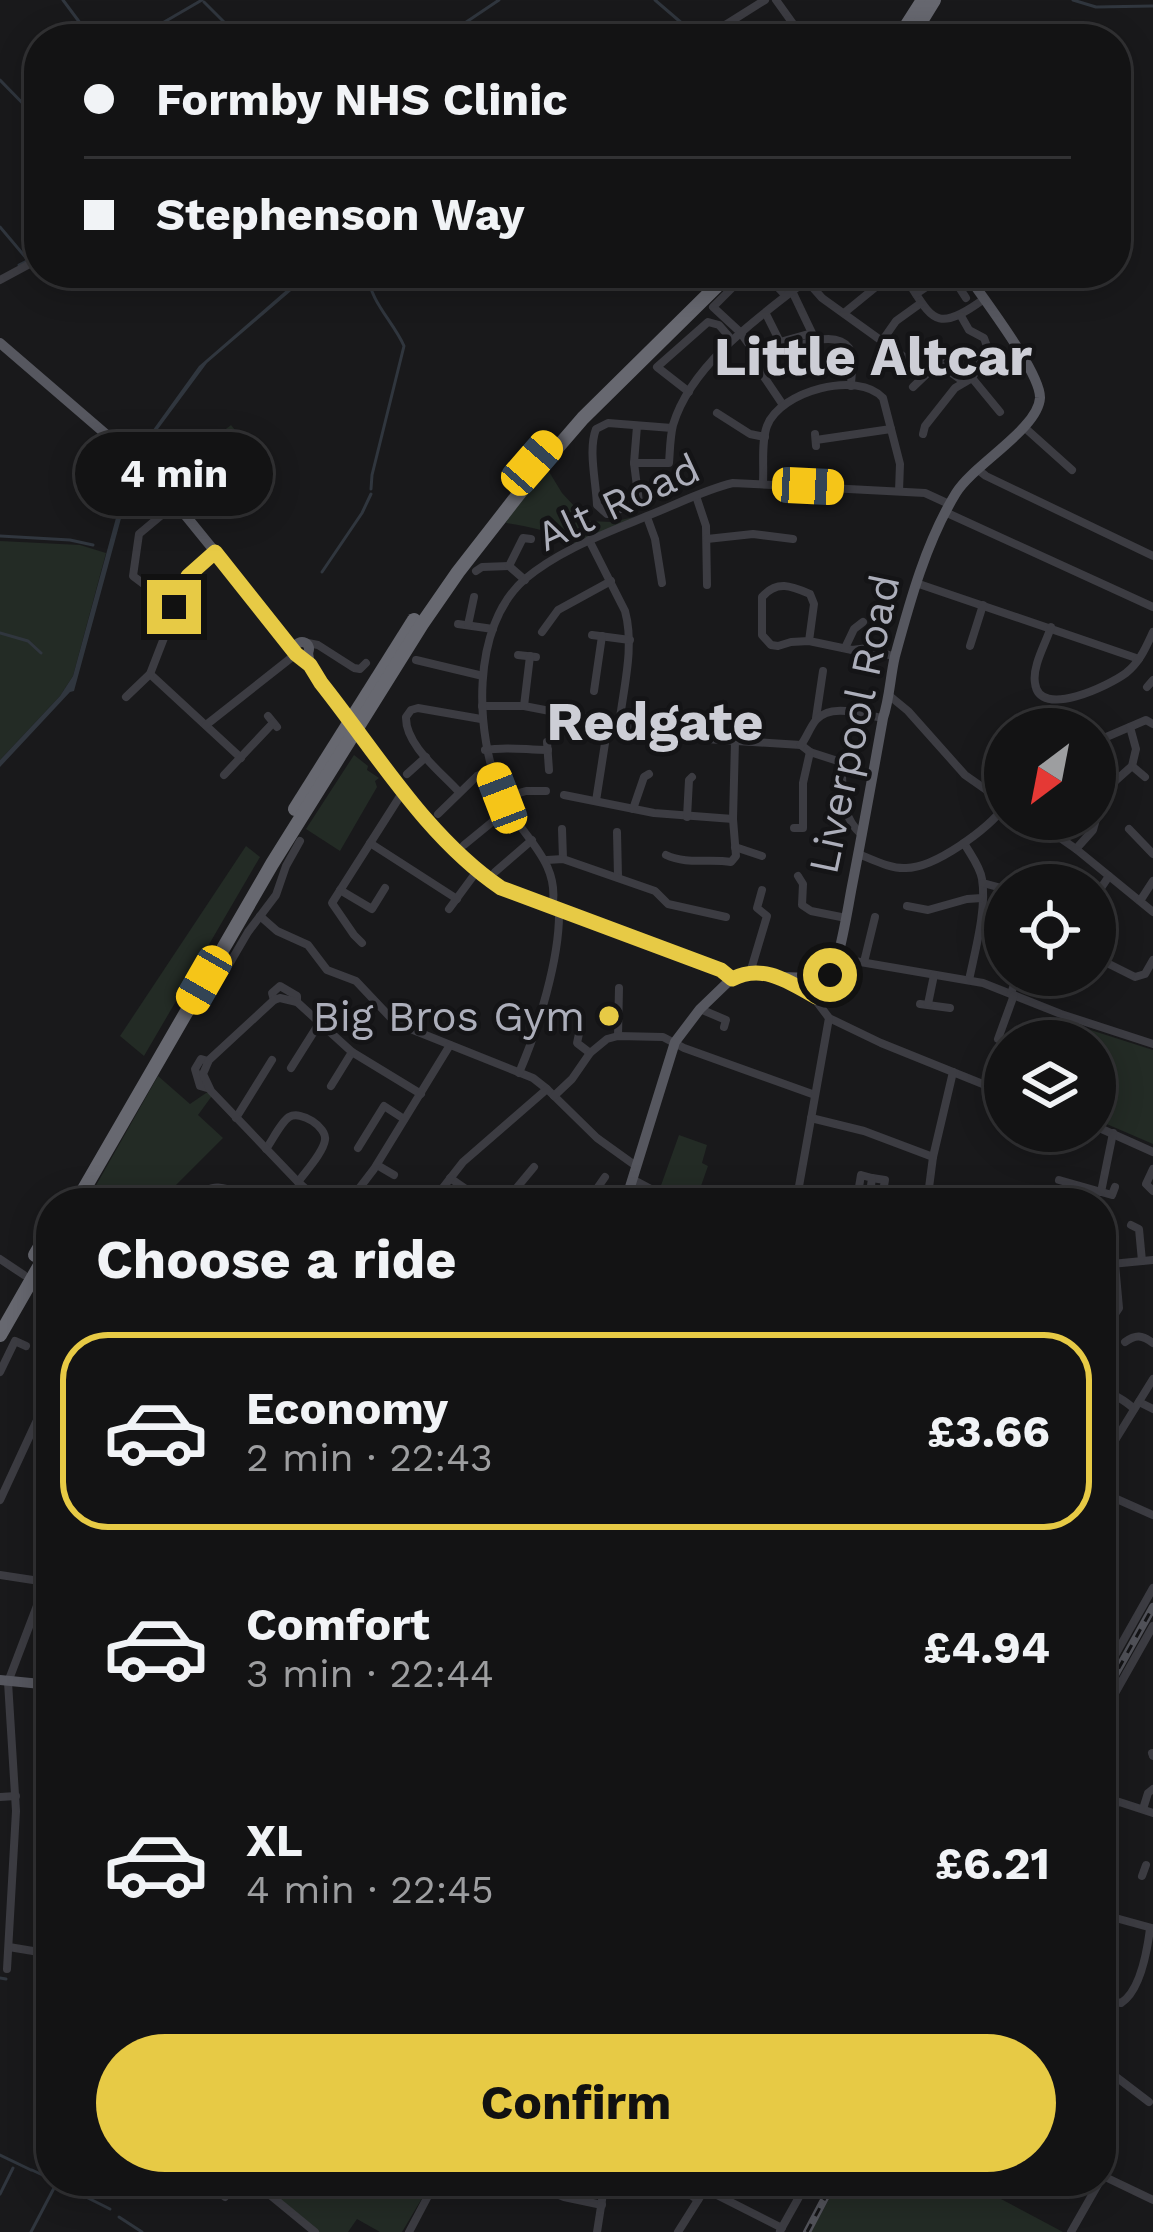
<!DOCTYPE html>
<html lang="en">
<head>
<meta charset="utf-8">
<style>
	body { margin:0; font-family:"Work Sans",sans-serif; background:#1c1c1d; color:#f1f3f6; height:100vh; display:flex; flex-direction:column; font-size:45px; white-space:nowrap }
	* { box-sizing:border-box; margin:0 }
	p { font-size:39px; color:#9d9ea0 }
	.icon { flex:none; width:66px; height:66px; fill:none; stroke:currentColor; stroke-width:2; stroke-linecap:round; stroke-linejoin:round }
	.map { position:relative; flex:1; overflow:hidden }
	.sheet { position:absolute; left:36px; top:1188px; width:1080px; height:1008px; display:flex; flex-direction:column; background:#131314; border-radius:48px; box-shadow:0 6px 30px #0003,0 0 0 3px #323234 }
	.sheet>* { flex:none }
	.banner { position:absolute; left:24px; top:24px; width:1107px; height:264px; border-radius:48px; box-shadow:0 6px 30px #0003,0 0 0 3px #323234; display:grid; align-content:center; height:264px; padding:0 60px; background:#131314 }
	.needle { width:78px; rotate:212deg }
	.buttons { position:absolute; left:984px; top:708px; display:grid; gap:24px }
	.buttons a { display:grid; place-items:center; width:132px; height:132px; border-radius:50%; background:#131314; box-shadow:0 6px 30px #0003,0 0 0 3px #323234; font-size:60px }
	.end { position:absolute; width:54px; height:54px; margin:-27px; border:15px solid #e7ca45; background:#111; box-shadow:0 0 0 6px #111 }
	.from { border-radius:50% }
	.bubble { position:absolute; height:84px; border-radius:42px; background:#131314; box-shadow:0 6px 30px #0003,0 0 0 3px #323234; font-size:39px; font-weight:700; line-height:84px; text-align:center }
	.car { position:absolute; width:36px; height:72px; margin:-36px -18px; border-radius:15px; box-shadow:0 0 9px 3px #0007; background:linear-gradient(#f5c518 24%,#345 0 40%,#f5c518 0 76%,#345 0 86%,#f5c518 0) }
	.banner b { display:flex; align-items:center; gap:42px; height:114px; font-size:45px }
	.banner b+b { border-top:3px solid #323234 }
	.banner i { width:30px; height:30px; background:#f1f3f6 }
	ul { padding:0; list-style:none }
	li { display:flex; align-items:center; gap:36px; height:198px; margin:0 24px 18px; padding:0 36px; border:6px solid transparent; border-radius:48px }
	li div { flex:1 }
	li b { display:block; font-size:45px }
	li em { font-style:normal; font-weight:700 }
	li.on { border-color:#e7ca45 }
	li>.icon { width:108px; height:108px; stroke-width:1.5 }
	h2 { padding:0 60px; font-size:54px; line-height:144px }
	.button { display:flex; gap:24px; margin-top:auto; padding:24px 60px }
	.button a { flex:1; height:138px; border-radius:72px; background:#e7ca45; color:#111; font-size:48px; font-weight:700; line-height:138px; text-align:center }
	.map>svg:first-child { display:block }
	.green { fill:#232b25 }
	.water { fill:#30363e }
	.lines { fill:none; stroke-linecap:round; stroke-linejoin:round }
	.stream { stroke:#30363e; stroke-width:3 }
	.minor { stroke:#3c3c42; stroke-width:8 }
	.major { stroke:#56575f; stroke-width:10 }
	.highway { stroke:#676870; stroke-width:14 }
	.rail-casing { stroke:#515259; stroke-width:8 }
	.rail { stroke:#141416; stroke-width:3; stroke-dasharray:9; stroke-linecap:butt }
	.route { stroke:#e7ca45; stroke-width:15 }
	.poi-dot { fill:#e7ca45; stroke:#141416; stroke-width:4.5 }
	.labels { text-anchor:middle; dominant-baseline:central; stroke-width:9; stroke-linejoin:round; paint-order:stroke }
	.street-label { font-size:42px; fill:#acaeba; stroke:#141416 }
	.poi-label { font-size:42px; fill:#acaeba; stroke:#141416; text-anchor:end }
	.district-label { font-size:54px; font-weight:bold; fill:#cdced6; stroke:#141416 }
</style>
</head>
<body>
<div class="map">
<svg width="1153" height="2232" viewBox="0 0 1153 2232">
	<rect width="100%" height="100%" fill="#19191b"/>
	<g class="green">
		<polygon points="231,425 265,468 205,515 171,472"/>
		<path d="M548 470 562 493 588 521 612 522 634 517 577 544C556 532 530 527 506 523L513 507Z"/>
		<polygon points="0,541 80,545 106,553 73,676 60,696 0,760"/>
		<polygon points="354,755 368,766 367,770 379,778 375,781 377,787 340,851 306,829"/>
		<polygon points="246,846 260,857 144,1056 120,1036"/>
		<polygon points="1075,1025 1153,1050 1153,1144 1095,1119 1095,1041 1066,1041"/>
		<polygon points="158,1076 190,1104 209,1091 214,1093 198,1115 223,1138 158,1203 86,1203"/>
		<polygon points="679,1135 707,1145 702,1163 708,1166 695,1203 687,1203 659,1191"/>
		<polygon points="266,2181 408,2181 428,2188 402,2232 380,2232 357,2219 348,2232 315,2232 263,2189 262,2183"/>
		<polygon points="839,2181 913,2181 934,2192 940,2181 967,2181 1063,2232 811,2232"/>
	</g>
	<polygon class="water" points="306,273 312,273 207,363 138,456 74,691 70,692 0,767 0,760 60,696 73,676 132,459 199,366"/>
	<g class="lines">
		<g class="stream">
			<polyline points="63,0 92,39"/>
			<polyline points="655,0 684,25 692,37"/>
			<polyline points="1073,0 1096,7 1153,6"/>
			<polyline points="204,2 241,39"/>
			<polyline points="135,39 202,0"/>
			<polyline points="441,39 499,0"/>
			<polyline points="0,80 39,120"/>
			<polyline points="32,100 39,96"/>
			<polyline points="0,227 27,259"/>
			<polyline points="19,265 39,255"/>
			<path d="M368 273C369 301 393 321 404 346L372 475 371 489"/>
			<polyline points="0,536 70,540 93,545"/>
			<polyline points="322,572 362,513 371,494"/>
			<polyline points="0,633 28,641 41,653"/>
			<polyline points="0,1978 6,1979"/>
			<polyline points="0,2155 31,2170"/>
			<polyline points="32,2170 51,2179"/>
			<polyline points="54,2181 110,2209"/>
			<polyline points="0,2194 13,2168"/>
			<polyline points="119,2217 142,2232"/>
			<polyline points="31,2232 54,2188"/>
		</g>
		<g class="minor">
			<polyline points="776,0 804,39"/>
			<polyline points="703,39 765,0"/>
			<polyline points="747,273 713,307 740,332 757,356 780,342 812,333 792,291"/>
			<polyline points="765,273 785,295"/>
			<polyline points="800,273 822,298 918,367"/>
			<path d="M902 273C932 316 932 337 984 299"/>
			<polyline points="950,273 966,298"/>
			<polyline points="0,280 39,259"/>
			<polyline points="916,294 947,273"/>
			<polyline points="844,313 893,273"/>
			<polyline points="766,314 780,342"/>
			<polyline points="882,341 896,321 921,303"/>
			<polyline points="944,353 938,363 964,382"/>
			<polyline points="972,378 1000,412"/>
			<polyline points="913,387 938,363"/>
			<polyline points="689,392 657,367 708,322 719,325 732,340"/>
			<path d="M783 405 760 371 761 366C778 353 832 325 849 348 855 358 851 376 851 386"/>
			<polyline points="717,413 750,434 765,437"/>
			<path d="M637 426 634 463 639 502 607 514 597 505C596 481 588 450 596 429L608 423 672 428"/>
			<polyline points="1024,427 1072,470"/>
			<polyline points="815,434 816,446"/>
			<polyline points="923,434 925,426 955,388 972,378 988,349 984,338 969,330 961,316"/>
			<polyline points="816,440 891,429"/>
			<path d="M634 463H669C670 451 670 437 673 425 692 361 766 312 816 273"/>
			<polyline points="977,469 986,476 1153,556"/>
			<path d="M763 483C764 465 761 442 767 426 780 391 858 370 883 398L900 464 899 491"/>
			<polyline points="696,496 706,526 707,585"/>
			<polyline points="945,512 1153,607"/>
			<polyline points="647,517 655,539 662,583"/>
			<polyline points="707,539 753,534 793,539"/>
			<path d="M589 540 625 611C635 647 623 689 619 726"/>
			<polyline points="476,571 482,567 509,566"/>
			<polyline points="525,580 509,566 523,538 531,539"/>
			<polyline points="916,583 1139,659"/>
			<polyline points="174,607 133,576 139,534 176,503"/>
			<polyline points="458,624 493,629"/>
			<polyline points="468,625 474,597"/>
			<path d="M1051 627C1046 643 1032 666 1035 683 1039 720 1110 685 1126 673 1140 662 1146 647 1153 632"/>
			<polyline points="542,632 558,610 611,581"/>
			<polyline points="592,635 630,640"/>
			<path d="M809 641 814 604 810 594C791 586 777 580 762 597V635L771 645 778 646 791 642 809 641 852 650 868 648 895 657"/>
			<polyline points="303,642 318,645 354,668 360,669 366,663"/>
			<polyline points="970,646 983,605"/>
			<polyline points="845,648 854,629 863,622"/>
			<polyline points="518,655 536,657"/>
			<polyline points="416,660 483,676"/>
			<polyline points="150,674 241,758"/>
			<polyline points="1147,687 1153,680"/>
			<polyline points="594,691 602,636"/>
			<polyline points="126,697 150,674 188,576 215,552"/>
			<polyline points="891,697 908,711 965,775 1005,803"/>
			<polyline points="482,706 524,706 690,738 801,745"/>
			<polyline points="524,706 530,656"/>
			<polyline points="268,716 277,727"/>
			<polyline points="816,718 823,671"/>
			<polyline points="206,725 296,654"/>
			<polyline points="1097,741 1146,720 1153,724"/>
			<polyline points="547,742 549,770"/>
			<path d="M801 745 810 752 841 762C844 790 839 815 862 835"/>
			<path d="M801 745C807 737 810 727 816 720 831 702 864 715 883 718"/>
			<path d="M485 750C507 746 526 750 548 750"/>
			<polyline points="1132,766 1145,777"/>
			<polyline points="407,774 426,757"/>
			<polyline points="224,775 273,723"/>
			<path d="M459 792C441 772 405 745 406 717L411 710 418 708 481 719"/>
			<polyline points="564,795 654,813 733,819"/>
			<polyline points="502,798 526,791 546,791"/>
			<polyline points="596,801 608,724"/>
			<polyline points="633,809 644,777 649,774"/>
			<polyline points="438,814 477,776 491,770"/>
			<polyline points="687,817 689,780 692,777"/>
			<polyline points="1033,819 1076,849 1153,912"/>
			<polyline points="794,828 803,828 803,783 810,752"/>
			<polyline points="562,829 563,859"/>
			<polyline points="1129,829 1153,854"/>
			<polyline points="617,832 618,877"/>
			<polyline points="370,843 457,899"/>
			<path d="M964 843C970 854 980 866 982 879 987 908 975 951 969 980"/>
			<polyline points="464,845 508,809"/>
			<polyline points="735,847 762,856"/>
			<polyline points="1076,849 1093,830 1104,791 1132,766 1136,749 1130,727"/>
			<path d="M858 854C872 859 890 869 906 868 935 868 988 829 1005 806"/>
			<path d="M666 855C687 865 710 858 731 862L736 856 733 819 735 741"/>
			<polyline points="547,860 563,859 655,891 668,904 726,917"/>
			<polyline points="495,872 532,840"/>
			<polyline points="798,876 803,884 802,905 811,911 846,918"/>
			<polyline points="983,883 1005,889"/>
			<polyline points="340,890 372,909 385,888"/>
			<polyline points="1095,897 1109,876"/>
			<polyline points="1140,901 1153,881"/>
			<polyline points="907,906 928,910 967,899 982,898"/>
			<polyline points="449,909 477,871"/>
			<path d="M552 909C562 859 518 835 501 795 475 734 470 627 525 579 561 549 605 534 647 516 676 505 703 490 733 483L925 493 949 504"/>
			<polyline points="260,916 277,931 308,945 327,970 356,981 390,1017 408,1028 533,1078 547,1089 597,1138 636,1166"/>
			<polyline points="362,943 354,935 332,903 404,790"/>
			<polyline points="1095,957 1135,977 1145,974 1153,960"/>
			<polyline points="837,958 983,983 1061,1014 1153,1044"/>
			<polyline points="864,962 875,917"/>
			<polyline points="224,973 248,932 276,895 286,866 300,841"/>
			<polyline points="750,973 767,916 757,908 762,890"/>
			<polyline points="1011,994 1017,975"/>
			<polyline points="274,1000 272,993 280,986 297,996 297,1002"/>
			<polyline points="920,1004 950,1008"/>
			<polyline points="928,1004 934,975"/>
			<polyline points="700,1009 726,1020 724,1027"/>
			<polyline points="829,1018 881,1043 1005,1093"/>
			<polyline points="580,1029 577,1043 590,1053"/>
			<polyline points="618,1036 619,988"/>
			<polyline points="998,1039 1014,995"/>
			<polyline points="291,1068 320,1022"/>
			<path d="M519 1073C538 1029 560 958 559 911"/>
			<polyline points="331,1086 352,1052"/>
			<polyline points="207,1088 200,1086 195,1069 201,1059 208,1061"/>
			<polyline points="554,1096 572,1079 590,1053 607,1039 618,1036 663,1037 684,1048 815,1095"/>
			<polyline points="236,1118 272,1060"/>
			<polyline points="811,1118 864,1131 933,1157"/>
			<polyline points="1095,1126 1153,1152"/>
			<polyline points="358,1148 384,1106 404,1119"/>
			<path d="M266 1149C272 1141 281 1122 289 1117 301 1110 327 1127 325 1140 323 1153 306 1171 298 1182"/>
			<polyline points="377,1165 394,1175"/>
			<polyline points="1153,1169 1146,1184 1153,1191"/>
			<polyline points="450,1178 486,1203"/>
			<polyline points="872,1178 885,1180 881,1203"/>
			<polyline points="634,1180 677,1203"/>
			<polyline points="1059,1180 1112,1195 1115,1187"/>
			<polyline points="799,1189 880,1203"/>
			<polyline points="1101,1192 1113,1133"/>
			<polyline points="857,1199 861,1175 872,1178 869,1201"/>
			<polyline points="589,1200 605,1177"/>
			<path d="M191 1203C211 1180 228 1185 250 1203"/>
			<polyline points="322,1203 298,1182 211,1091 203,1074 209,1060 274,1000 280,998 297,1002 352,1052 421,1094"/>
			<polyline points="348,1203 374,1169 450,1045"/>
			<polyline points="431,1203 463,1162 547,1089"/>
			<polyline points="504,1203 534,1167"/>
			<polyline points="796,1203 829,1018 814,998"/>
			<polyline points="927,1203 933,1157 953,1072"/>
			<polyline points="1071,1203 1076,1186"/>
			<polyline points="1131,1225 1139,1229 1142,1261"/>
			<polyline points="0,1259 24,1275"/>
			<polyline points="1101,1265 1153,1260"/>
			<polyline points="32,1281 51,1293"/>
			<polyline points="1101,1335 1119,1308 1115,1264"/>
			<path d="M1125 1342C1136 1334 1142 1335 1153 1343"/>
			<polyline points="0,1372 15,1341 26,1346"/>
			<path d="M1101 1385C1110 1395 1124 1398 1134 1409"/>
			<polyline points="1139,1402 1153,1409"/>
			<polyline points="1101,1463 1153,1379"/>
			<polyline points="1101,1492 1153,1515"/>
			<polyline points="0,1500 51,1390"/>
			<polyline points="0,1575 46,1582"/>
			<polyline points="1101,1680 1153,1588"/>
			<polyline points="1101,1718 1153,1626"/>
			<polyline points="1152,1753 1153,1756"/>
			<polyline points="1101,1796 1153,1813"/>
			<polyline points="0,1797 16,1796"/>
			<polyline points="1143,1809 1148,1793 1153,1789"/>
			<polyline points="1101,1838 1117,1802"/>
			<polyline points="1142,1876 1146,1865"/>
			<polyline points="1101,1914 1152,1928"/>
			<polyline points="9,1947 51,1954"/>
			<polyline points="7,1969 16,1811 8,1682 51,1569"/>
			<path d="M1101 1999 1121 2003C1140 1991 1147 1952 1150 1929"/>
			<polyline points="1113,2058 1111,2073 1149,2102"/>
			<polyline points="1101,2175 1153,2200"/>
			<polyline points="253,2181 315,2232"/>
			<polyline points="524,2181 564,2197 602,2205"/>
			<polyline points="670,2181 698,2200"/>
			<polyline points="214,2188 225,2197"/>
			<polyline points="705,2189 782,2228"/>
			<polyline points="220,2193 230,2181"/>
			<polyline points="780,2231 808,2181"/>
			<polyline points="409,2232 436,2181"/>
			<polyline points="597,2232 605,2181"/>
			<polyline points="678,2232 710,2181"/>
			<polyline points="1071,2232 1100,2181"/>
		</g>
		<g class="major">
			<polyline points="0,343 151,473 295,650"/>
			<circle cx="302" cy="649" r="7"/>
			<path d="M308 653 310 665 321 683C372 748 439 854 511 893L720 970 732 979"/>
			<path d="M782 977 813 997 822 995C840 963 845 923 852 886 863 830 873 774 883 718 890 697 890 677 895 656 910 601 926 542 956 493 974 464 1038 429 1040 398 1041 373 982 297 966 273"/>
			<polyline points="625,1203 675,1042 700,1009 727,983 739,975 753,972 782,977 813,978 833,964"/>
			<polyline points="0,1680 51,1685"/>
		</g>
		<g class="highway">
			<polyline points="898,39 923,0"/>
			<polyline points="910,39 934,0"/>
			<polyline points="295,809 414,620"/>
			<polyline points="76,1203 272,864 422,624 458,572 532,477 583,418 730,273"/>
			<polyline points="35,1255 51,1228"/>
			<polyline points="0,1335 51,1246"/>
		</g>
		<defs>
			<g id="rail">
				<polyline points="1101,1700 1153,1607"/>
				<polyline points="807,2232 834,2181"/>
			</g>
		</defs>
		<use href="#rail" class="rail-casing"/>
		<use href="#rail" class="rail"/>
	</g>
	<g class="lines">
		<path class="route" d="M174 607 188 576 215 552 296 654 310 665 321 683C376 752 426 837 501 888L721 970 732 979C763 963 789 982 816 997L824 993 830 975"/>
	</g>
	<circle class="poi-dot" cx="609" cy="1016" r="12"/>
	<g class="labels">
		<g class="street-label">
			<text transform="translate(618 502) rotate(-25)">Alt Road</text>
			<text transform="translate(854 724) rotate(-78)">Liverpool Road</text>
		</g>
		<g class="poi-label">
			<text x="585" y="1016">Big Bros Gym</text>
		</g>
		<g class="district-label">
			<text x="873" y="356">Little Altcar</text>
			<text x="655" y="721">Redgate</text>
		</g>
	</g>
</svg>
<div class="buttons">
<a><svg class="needle" viewBox="-14 -14 28 28"><path d="M0-13l5 13h-10z" fill="#e53935"/><path d="M0 13l5-13h-10z" fill="#9d9ea0"/></svg></a>
<a><svg class="icon" aria-label="locate" viewBox="0 0 24 24"><circle cx="12" cy="12" r="6"/><path d="M12 2v4M12 18v4M2 12h4M18 12h4"/></svg></a>
<a><svg class="icon" aria-label="layers" viewBox="0 0 24 24"><path d="M12 4l9 5-9 5-9-5zM3 14l9 5 9-5"/></svg></a>
</div>
<i class="end from" style="left:830px;top:975px"></i>
<i class="end" style="left:174px;top:607px"></i>
<div class="bubble" style="left:75px;top:432px;width:198px">4 min</div>
<i class="car" style="left:532px;top:463px;rotate:41deg"></i>
<i class="car" style="left:808px;top:486px;rotate:93deg"></i>
<i class="car" style="left:502px;top:798px;rotate:339deg"></i>
<i class="car" style="left:204px;top:980px;rotate:210deg"></i>
<div class="banner">
<b><i class="from"></i>Formby NHS Clinic</b>
<b><i></i>Stephenson Way</b>
</div>
<section class="sheet">
<h2>Choose a ride</h2>
<ul>
<li class="on"><svg class="icon" aria-label="car" viewBox="0 0 24 24"><path d="M5 17H2v-5l4-1 3-4h7l3 4 3 1v5h-3M9 17h6M6 11h13"/><circle cx="7" cy="17" r="2"/><circle cx="17" cy="17" r="2"/></svg><div><b>Economy</b><p>2 min · 22:43</p></div><em>£3.66</em></li>
<li><svg class="icon" aria-label="car" viewBox="0 0 24 24"><path d="M5 17H2v-5l4-1 3-4h7l3 4 3 1v5h-3M9 17h6M6 11h13"/><circle cx="7" cy="17" r="2"/><circle cx="17" cy="17" r="2"/></svg><div><b>Comfort</b><p>3 min · 22:44</p></div><em>£4.94</em></li>
<li><svg class="icon" aria-label="car" viewBox="0 0 24 24"><path d="M5 17H2v-5l4-1 3-4h7l3 4 3 1v5h-3M9 17h6M6 11h13"/><circle cx="7" cy="17" r="2"/><circle cx="17" cy="17" r="2"/></svg><div><b>XL</b><p>4 min · 22:45</p></div><em>£6.21</em></li>
</ul>
<div class="button"><a>Confirm</a></div>
</section>
</div>
</body>
</html>
